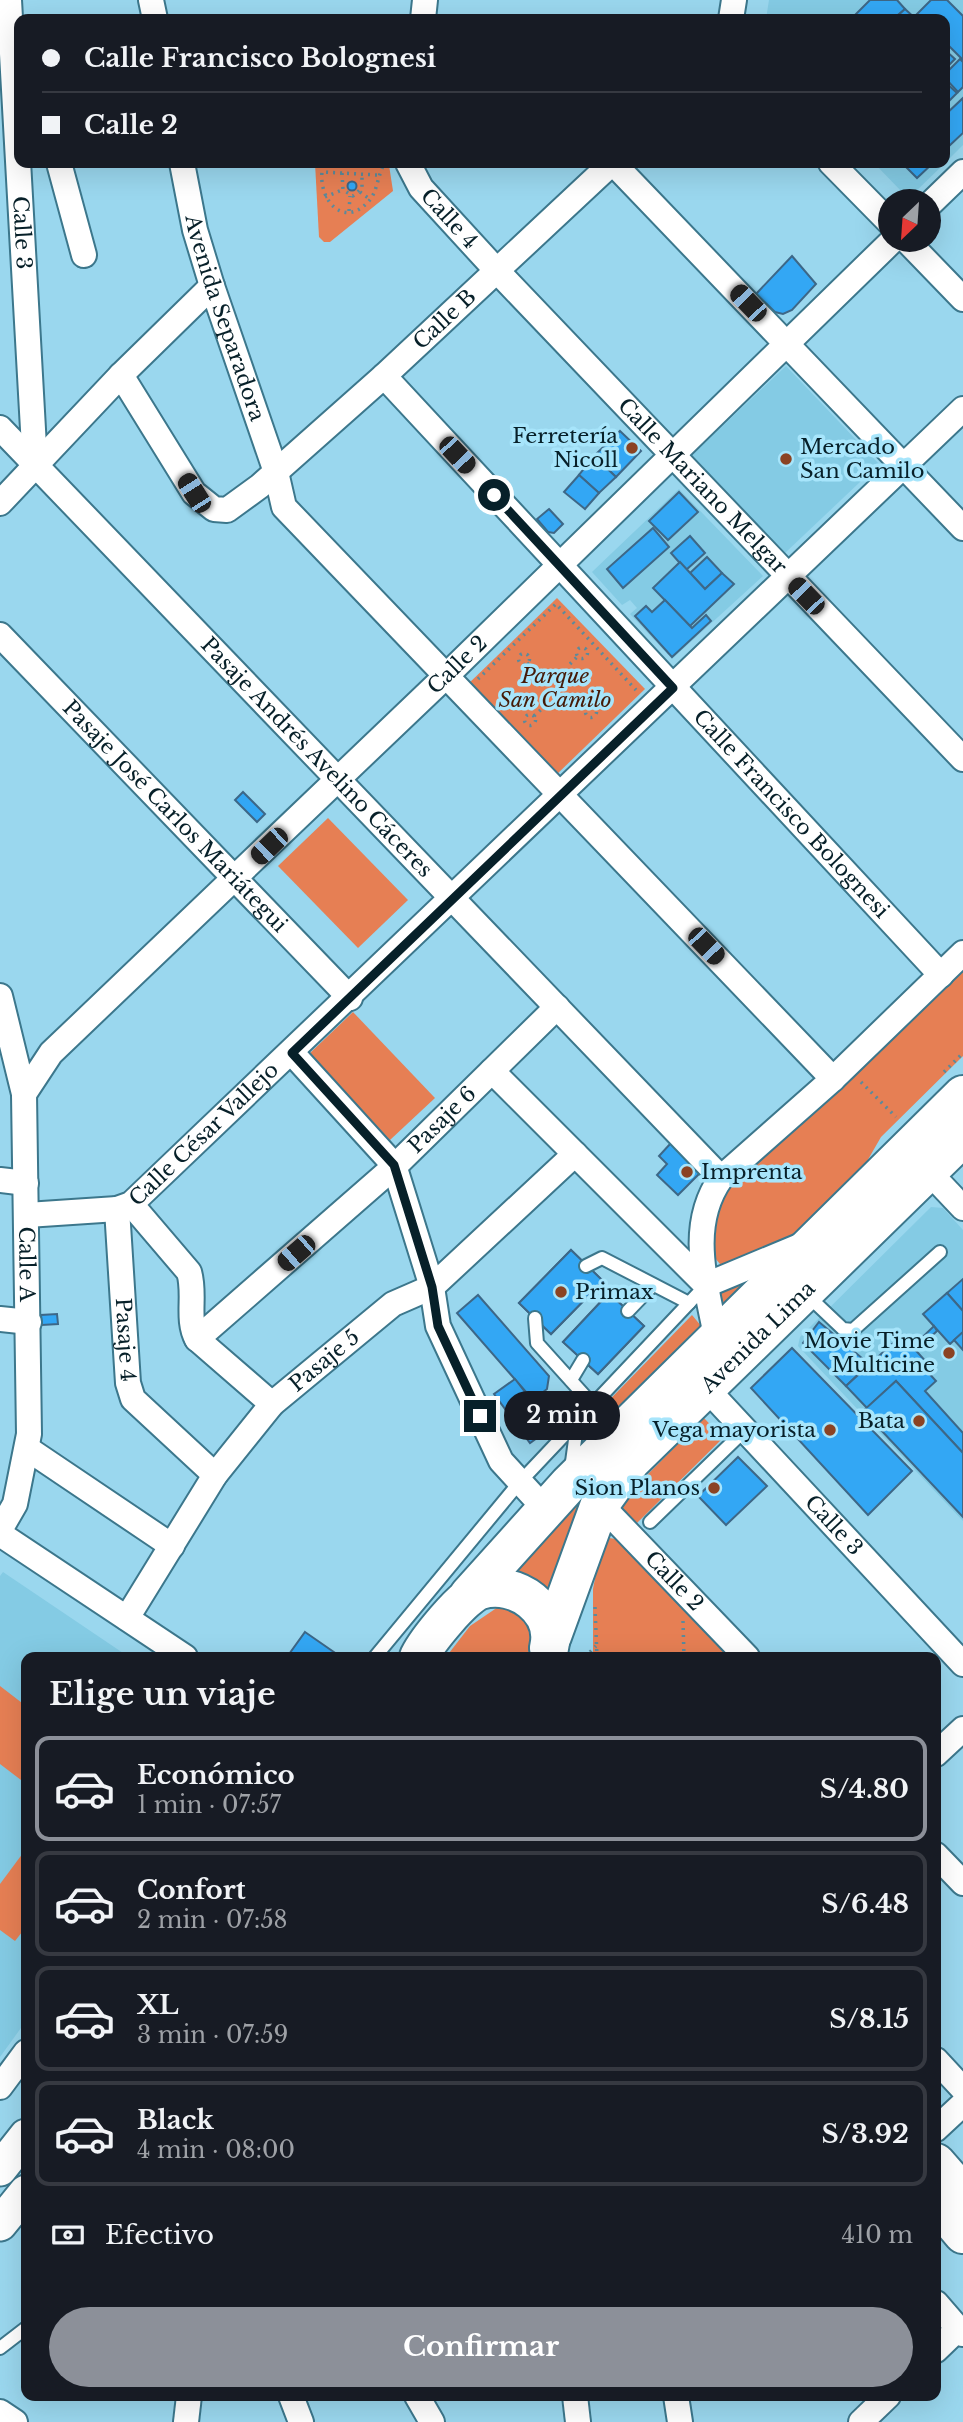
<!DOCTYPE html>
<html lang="es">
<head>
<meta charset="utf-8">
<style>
	body { margin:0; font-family:"Libre Baskerville",serif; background:#20242c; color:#f1f3f6; height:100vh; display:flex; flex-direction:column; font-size:26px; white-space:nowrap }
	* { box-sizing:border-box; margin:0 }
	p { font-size:23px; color:#9ea1a6 }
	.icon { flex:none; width:38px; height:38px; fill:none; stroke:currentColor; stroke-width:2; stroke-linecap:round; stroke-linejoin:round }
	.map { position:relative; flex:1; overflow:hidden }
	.panel { position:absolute; left:21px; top:1652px; width:920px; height:749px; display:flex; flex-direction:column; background:#171b24; border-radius:14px; box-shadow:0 7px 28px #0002 }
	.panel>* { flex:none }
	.banner { position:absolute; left:14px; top:14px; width:936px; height:154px; border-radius:14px; box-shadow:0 7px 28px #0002; display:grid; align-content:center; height:154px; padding:0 28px; background:#171b24 }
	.needle { width:46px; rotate:205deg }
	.fabs { position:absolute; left:878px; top:189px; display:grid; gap:14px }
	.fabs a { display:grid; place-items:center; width:63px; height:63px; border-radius:50%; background:#171b24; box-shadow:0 7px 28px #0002; font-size:35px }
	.end { position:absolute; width:32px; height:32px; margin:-16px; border:9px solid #072029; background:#fff; box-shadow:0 0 0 4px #fff }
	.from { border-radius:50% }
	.bubble { position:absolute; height:49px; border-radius:24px; background:#171b24; box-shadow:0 7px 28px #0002; font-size:23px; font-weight:700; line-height:49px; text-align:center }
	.car { position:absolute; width:21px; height:42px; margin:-21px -10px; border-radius:9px; box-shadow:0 0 5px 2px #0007; background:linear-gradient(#222 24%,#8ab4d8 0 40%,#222 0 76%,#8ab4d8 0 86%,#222 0) }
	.banner b { display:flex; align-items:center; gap:24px; height:66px; font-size:26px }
	.banner b+b { border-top:2px solid #363941 }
	.banner i { width:18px; height:18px; background:#f1f3f6 }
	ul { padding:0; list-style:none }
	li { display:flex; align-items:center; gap:21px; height:105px; margin:0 14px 10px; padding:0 14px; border:4px solid #363941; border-radius:14px }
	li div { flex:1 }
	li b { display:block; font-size:26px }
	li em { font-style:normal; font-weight:700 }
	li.on { border-color:#8c9099 }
	li>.icon { width:63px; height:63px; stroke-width:1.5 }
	h2 { padding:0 28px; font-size:32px; line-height:84px }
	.pay { display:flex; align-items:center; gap:18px; height:77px; padding:0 28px; font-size:26px }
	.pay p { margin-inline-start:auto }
	.button { display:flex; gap:14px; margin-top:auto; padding:14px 28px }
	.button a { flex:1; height:80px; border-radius:42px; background:#8c9099; color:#fff; font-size:28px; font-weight:700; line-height:80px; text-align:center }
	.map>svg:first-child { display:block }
	.built { fill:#84cbe4 }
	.green { fill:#e67f54 }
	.building { fill:#33a7f4; stroke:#3d6787; stroke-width:2 }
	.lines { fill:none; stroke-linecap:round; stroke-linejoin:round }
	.lane-casing { stroke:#3c778c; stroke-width:16 }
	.street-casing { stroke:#3c778c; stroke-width:28 }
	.secondary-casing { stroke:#3c778c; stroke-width:37 }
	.primary-casing { stroke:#3c778c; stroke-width:42 }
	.path { stroke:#5c8a9b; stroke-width:3.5; stroke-dasharray:2 5; stroke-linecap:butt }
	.lane { stroke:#fff; stroke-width:12 }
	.street { stroke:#fff; stroke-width:24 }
	.secondary { stroke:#fff; stroke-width:33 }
	.primary { stroke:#fff; stroke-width:38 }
	.route { stroke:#072029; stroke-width:9 }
	.poi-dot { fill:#8b4323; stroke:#a7e5fb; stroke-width:2.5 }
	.labels { text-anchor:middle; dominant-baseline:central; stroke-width:7; stroke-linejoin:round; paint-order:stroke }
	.street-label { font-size:21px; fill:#072029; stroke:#a7e5fb }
	.poi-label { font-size:21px; fill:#072029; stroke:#a7e5fb; text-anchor:end }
	.park-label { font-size:21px; font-style:italic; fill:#451a07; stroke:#a7e5fb }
</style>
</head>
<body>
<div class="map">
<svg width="963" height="2422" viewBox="0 0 963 2422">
	<rect width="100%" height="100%" fill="#9ad7ee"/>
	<g class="built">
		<polygon points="769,0 963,0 963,145 945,163 945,19 766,19"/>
		<polygon points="874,163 945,163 913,194 903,193"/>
		<polygon points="786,366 879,464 785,553 692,455"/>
		<polygon points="679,489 763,576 672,659 630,614 637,608 630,600 622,605 592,572"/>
		<polygon points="931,1207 943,1208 963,1230 963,1521 798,1346 800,1337"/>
		<polygon points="3,1572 129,1657 26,1657 26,2021 0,2057 0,1576"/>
	</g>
	<g class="green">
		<polygon points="315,163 389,165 393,191 330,242 324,242 319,237"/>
		<polygon points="557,598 645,689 553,778 465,687"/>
		<polygon points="328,818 408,900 358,948 278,866"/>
		<polygon points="963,958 963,1056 881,1137 858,1177 804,1230 732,1266 720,1264 710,1252 722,1190"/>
		<polygon points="353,1012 435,1098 390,1140 309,1054"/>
		<polygon points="763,1270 717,1318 713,1295"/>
		<polygon points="692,1315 702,1327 597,1435 586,1424"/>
		<polygon points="704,1418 723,1438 637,1523 618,1504"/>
		<polygon points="631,1444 556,1594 504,1578"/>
		<polygon points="603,1537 622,1540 732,1657 593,1657 593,1589"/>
		<polygon points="498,1607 514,1607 532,1627 528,1657 446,1657 470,1626"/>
		<polygon points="0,1686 26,1706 26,1773 21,1780 0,1764"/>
		<polygon points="26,1849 26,1927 15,1941 0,1930 0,1884"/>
	</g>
	<g class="building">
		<polygon points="870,0 897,0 905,9 893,19 851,19"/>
		<polygon points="931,0 947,0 963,16 963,60 945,42 945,19 922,19 917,14"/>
		<polygon points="905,9 916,19 894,19"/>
		<polygon points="945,50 955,59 945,69"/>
		<polygon points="960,59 963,62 963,87 958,92 945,78 945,74"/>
		<polygon points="945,82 957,93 945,105"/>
		<polygon points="963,98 963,133 949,146 945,142 945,115"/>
		<polygon points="902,163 933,163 917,178"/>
		<circle cx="352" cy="186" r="4.5"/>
		<polygon points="792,256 816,284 792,310 783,314 775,312 756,294"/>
		<polygon points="620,431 641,451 616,477 594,456"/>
		<polygon points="594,456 616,477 599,493 579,475"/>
		<polygon points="579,475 599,493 585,509 564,492"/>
		<polygon points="679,492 698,512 668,540 649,521"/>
		<polygon points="549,509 563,524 554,533 548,532 537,519"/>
		<polygon points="653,528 669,547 623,588 607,569"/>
		<polygon points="690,536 705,553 686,570 671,553"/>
		<polygon points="707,557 722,573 705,589 690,573"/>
		<polygon points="680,562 705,589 722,573 734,584 690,626 653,588"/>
		<polygon points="665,600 692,628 706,615 711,621 672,657 635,616 646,606 652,612"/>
		<polygon points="243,792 265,814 257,822 235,800"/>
		<polygon points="671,1143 701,1172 678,1195 657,1175 667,1164 659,1156"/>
		<polygon points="571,1250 603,1281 551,1334 519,1303"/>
		<polygon points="571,1250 603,1281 551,1334 519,1303"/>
		<polygon points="963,1279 963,1311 947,1293"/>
		<polygon points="609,1293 644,1326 598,1374 563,1342"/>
		<polygon points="609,1293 644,1326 598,1374 563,1342"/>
		<polygon points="947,1293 963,1311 963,1332 950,1344 923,1314"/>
		<polygon points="478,1295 549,1376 547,1389 533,1400 457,1313"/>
		<polygon points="57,1314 58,1324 42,1325 41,1315"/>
		<polygon points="819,1322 869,1364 846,1386 803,1343"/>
		<polygon points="934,1326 937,1331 916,1350 913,1346"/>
		<polygon points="963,1332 963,1350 954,1340"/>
		<polygon points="902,1335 928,1364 924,1368 936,1381 925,1391 963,1433 963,1453 896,1381 867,1408 846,1386"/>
		<polygon points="792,1348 912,1471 868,1515 751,1388"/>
		<polygon points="515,1379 552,1427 530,1443 494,1394"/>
		<polygon points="896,1381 963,1453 963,1517 863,1411"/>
		<polygon points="738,1457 767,1486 726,1525 698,1496"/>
		<polygon points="305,1632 341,1657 287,1657"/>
	</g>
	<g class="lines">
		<defs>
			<g id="lane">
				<polyline points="586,1266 602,1258 689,1303"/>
				<polyline points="806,1294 843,1329 853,1330 940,1252"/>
				<polyline points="628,1311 653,1285"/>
				<polyline points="535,1318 537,1343 592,1404"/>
				<polyline points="571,1380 583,1360"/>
				<polyline points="571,1469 578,1418"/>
				<polyline points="650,1522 745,1430"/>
				<polyline points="375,1657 519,1483 706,1285"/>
				<polyline points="0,2348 26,2328"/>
			</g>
			<g id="street">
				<path id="s1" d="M9 0 35 465"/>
				<polyline points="151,0 155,19"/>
				<polyline points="423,19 425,0"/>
				<polyline points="731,19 734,0"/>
				<polyline points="59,163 84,255"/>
				<path id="s2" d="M182 163 195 230 212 286 276 472 284 507 833 1079"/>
				<path id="s3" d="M408 163 421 188 498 272 963 759"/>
				<polyline points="613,163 963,528"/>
				<polyline points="831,163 891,224"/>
				<polyline points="929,205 963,172"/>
				<polyline points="906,240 963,299"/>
				<path id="s4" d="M121 375 194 493 214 509 227 510 260 486 384 376 612 163"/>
				<path id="s5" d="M384 376 941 975"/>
				<path id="s6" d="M0 428 721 1178"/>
				<polyline points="0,503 121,375 212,286"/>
				<path id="s7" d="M0 635 350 998"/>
				<path id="s8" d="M0 996 24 1094 29 1434 15 1504 0 1530"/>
				<polyline points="292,1053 394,1165 432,1287 438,1326 501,1461 545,1509"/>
				<polyline points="492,1071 706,1285"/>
				<path id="s9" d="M24 1094 51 1053 447 675 893 240"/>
				<polyline points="928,1171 963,1208"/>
				<polyline points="0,1180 26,1183"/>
				<path d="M131 1204 189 1272C196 1294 186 1319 197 1339L272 1404"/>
				<path id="s10" d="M117 1209 128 1383 133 1399 215 1475"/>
				<path id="s11" d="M27 1215 117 1209 131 1204 963 409"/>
				<polyline points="706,1285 802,1245"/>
				<polyline points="0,1319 29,1322"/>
				<path d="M716 1336C706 1283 687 1226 721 1178L833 1079 963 953"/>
				<path id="s12" d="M197 1339 395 1166 557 1007"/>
				<path id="s13" d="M705 1387 963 1664"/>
				<polyline points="28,1449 172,1546"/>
				<path id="s14" d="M600 1504 747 1657"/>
				<polyline points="0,1534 185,1657"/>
				<path id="s15" d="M127 1618 215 1475 272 1404 393 1304 432 1287 575 1154"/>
				<polyline points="936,1754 963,1729"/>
				<polyline points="936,1855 963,1883"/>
				<polyline points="936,2060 963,2089"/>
				<polyline points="0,2087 26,2052"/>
				<polyline points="936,2129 963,2104"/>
				<polyline points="936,2303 963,2334"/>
				<polyline points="936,2350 958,2329"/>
				<polyline points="291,2396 301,2422"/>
				<polyline points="417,2396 432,2422"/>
				<polyline points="575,2396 578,2422"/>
				<polyline points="676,2396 680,2422"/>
				<polyline points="0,2412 15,2422"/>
				<polyline points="186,2422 189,2396"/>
				<polyline points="861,2422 888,2396"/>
			</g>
			<g id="secondary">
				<polyline points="0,2169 26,2136"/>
				<polyline points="0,2224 26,2192"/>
			</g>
			<g id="primary">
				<polyline points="469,1595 569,1484 963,1095"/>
				<path id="s16" d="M552 1636 600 1504 631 1461 963 1137"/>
				<path d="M419 1657C427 1641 463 1596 480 1590 516 1579 558 1610 549 1648"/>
				<polyline points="936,2163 963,2194"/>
				<polyline points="936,2202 963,2234"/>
			</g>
		</defs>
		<use href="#lane" class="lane-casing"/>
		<use href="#street" class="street-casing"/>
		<use href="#secondary" class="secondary-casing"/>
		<use href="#primary" class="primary-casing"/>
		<g class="path">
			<polyline points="342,173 343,190 353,196 362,188 362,175"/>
			<path d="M377 175 322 172C319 201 344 228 368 202 378 192 377 175 385 163"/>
			<polyline points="360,192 371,200"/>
			<polyline points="325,197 342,190"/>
			<polyline points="349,211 350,196"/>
			<circle cx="582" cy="653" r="5.5"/>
			<circle cx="524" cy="659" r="5.5"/>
			<polyline points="527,663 536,672"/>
			<polyline points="570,664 577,657"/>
			<polyline points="478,679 556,604 636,690"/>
			<polyline points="577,699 587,708"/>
			<circle cx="591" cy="712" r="5.5"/>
			<circle cx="530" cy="720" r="5.5"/>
			<polyline points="534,716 545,706"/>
			<polyline points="944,1072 963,1053"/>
			<polyline points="861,1082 896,1117"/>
			<polyline points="595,1607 597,1657"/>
			<polyline points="683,1621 684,1657"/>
			<polyline points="585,1657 596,1646"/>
		</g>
		<use href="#lane" class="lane"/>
		<use href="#street" class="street"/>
		<use href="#secondary" class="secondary"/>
		<use href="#primary" class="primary"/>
	</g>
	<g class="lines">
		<polyline class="route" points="480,1416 438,1326 432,1287 394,1165 292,1053 673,688 494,495"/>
	</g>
	<g class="poi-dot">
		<circle cx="632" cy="448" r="7"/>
		<circle cx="786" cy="459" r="7"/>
		<circle cx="687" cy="1172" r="7"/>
		<circle cx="561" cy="1292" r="7"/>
		<circle cx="949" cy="1353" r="7"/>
		<circle cx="919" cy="1421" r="7"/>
		<circle cx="830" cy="1430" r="7"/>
		<circle cx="714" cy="1488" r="7"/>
	</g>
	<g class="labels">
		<g class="street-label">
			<text stroke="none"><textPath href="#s3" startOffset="70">Calle 4</textPath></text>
			<text stroke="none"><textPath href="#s1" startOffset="233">Calle 3</textPath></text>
			<text stroke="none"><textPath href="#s2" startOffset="161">Avenida Separadora</textPath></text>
			<text stroke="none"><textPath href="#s4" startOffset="467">Calle B</textPath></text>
			<text stroke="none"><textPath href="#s3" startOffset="438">Calle Mariano Melgar</textPath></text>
			<text stroke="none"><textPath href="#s9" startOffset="611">Calle 2</textPath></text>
			<text stroke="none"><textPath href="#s6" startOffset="457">Pasaje Andrés Avelino Cáceres</textPath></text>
			<text stroke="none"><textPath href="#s5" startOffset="598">Calle Francisco Bolognesi</textPath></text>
			<text stroke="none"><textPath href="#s7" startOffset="252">Pasaje José Carlos Mariátegui</textPath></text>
			<text stroke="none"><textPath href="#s12" startOffset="329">Pasaje 6</textPath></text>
			<text stroke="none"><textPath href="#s11" startOffset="206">Calle César Vallejo</textPath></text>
			<text stroke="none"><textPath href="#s8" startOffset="271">Calle A</textPath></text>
			<text stroke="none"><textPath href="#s16" startOffset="371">Avenida Lima</textPath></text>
			<text stroke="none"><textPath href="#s10" startOffset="131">Pasaje 4</textPath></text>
			<text stroke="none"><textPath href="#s15" startOffset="327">Pasaje 5</textPath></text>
			<text stroke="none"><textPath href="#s13" startOffset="189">Calle 3</textPath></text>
			<text stroke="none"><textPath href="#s14" startOffset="107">Calle 2</textPath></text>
		</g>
		<g class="poi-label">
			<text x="618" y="436">Ferretería<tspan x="618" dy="24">Nicoll</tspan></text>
			<text x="800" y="447" text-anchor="start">Mercado<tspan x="800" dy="24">San Camilo</tspan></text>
			<text x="701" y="1172" text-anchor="start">Imprenta</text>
			<text x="575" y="1292" text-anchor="start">Primax</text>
			<text x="935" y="1341">Movie Time<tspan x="935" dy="24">Multicine</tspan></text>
			<text x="905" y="1421">Bata</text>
			<text x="816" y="1430">Vega mayorista</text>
			<text x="700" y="1488">Sion Planos</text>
		</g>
		<g class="park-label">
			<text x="555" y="676">Parque<tspan x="555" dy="24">San Camilo</tspan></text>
		</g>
	</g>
</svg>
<div class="fabs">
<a><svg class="needle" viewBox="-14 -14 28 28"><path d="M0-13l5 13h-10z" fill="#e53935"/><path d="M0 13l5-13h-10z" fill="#9ea1a6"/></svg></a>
</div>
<i class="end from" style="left:494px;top:495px"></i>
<i class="end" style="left:480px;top:1416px"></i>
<div class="bubble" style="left:504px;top:1391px;width:116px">2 min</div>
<i class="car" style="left:748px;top:303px;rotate:316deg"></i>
<i class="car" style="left:457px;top:455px;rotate:137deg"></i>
<i class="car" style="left:194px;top:493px;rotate:328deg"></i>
<i class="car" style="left:806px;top:596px;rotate:316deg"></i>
<i class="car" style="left:269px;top:846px;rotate:226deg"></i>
<i class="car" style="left:706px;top:946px;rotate:136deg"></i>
<i class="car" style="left:296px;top:1253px;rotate:229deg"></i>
<div class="banner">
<b><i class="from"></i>Calle Francisco Bolognesi</b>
<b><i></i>Calle 2</b>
</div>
<section class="panel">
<h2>Elige un viaje</h2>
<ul>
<li class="on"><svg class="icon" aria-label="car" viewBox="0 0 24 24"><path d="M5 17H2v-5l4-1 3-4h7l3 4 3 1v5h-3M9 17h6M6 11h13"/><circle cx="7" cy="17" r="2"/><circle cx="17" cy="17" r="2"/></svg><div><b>Económico</b><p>1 min · 07:57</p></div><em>S/4.80</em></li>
<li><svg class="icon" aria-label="car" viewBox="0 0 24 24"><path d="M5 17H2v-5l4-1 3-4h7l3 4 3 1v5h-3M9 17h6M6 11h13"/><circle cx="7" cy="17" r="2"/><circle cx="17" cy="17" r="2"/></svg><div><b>Confort</b><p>2 min · 07:58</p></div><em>S/6.48</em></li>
<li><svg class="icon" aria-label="car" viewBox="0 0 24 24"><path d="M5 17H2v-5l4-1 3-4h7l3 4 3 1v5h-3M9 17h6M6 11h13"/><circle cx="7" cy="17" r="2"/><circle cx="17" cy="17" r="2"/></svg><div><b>XL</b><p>3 min · 07:59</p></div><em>S/8.15</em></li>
<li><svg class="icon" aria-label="car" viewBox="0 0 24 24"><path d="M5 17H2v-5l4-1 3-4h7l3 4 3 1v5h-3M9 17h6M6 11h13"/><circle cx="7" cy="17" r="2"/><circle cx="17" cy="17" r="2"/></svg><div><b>Black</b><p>4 min · 08:00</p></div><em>S/3.92</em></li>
</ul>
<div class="pay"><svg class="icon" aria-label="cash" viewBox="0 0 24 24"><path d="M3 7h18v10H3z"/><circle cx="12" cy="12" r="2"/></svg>Efectivo<p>410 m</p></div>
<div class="button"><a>Confirmar</a></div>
</section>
</div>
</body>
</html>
